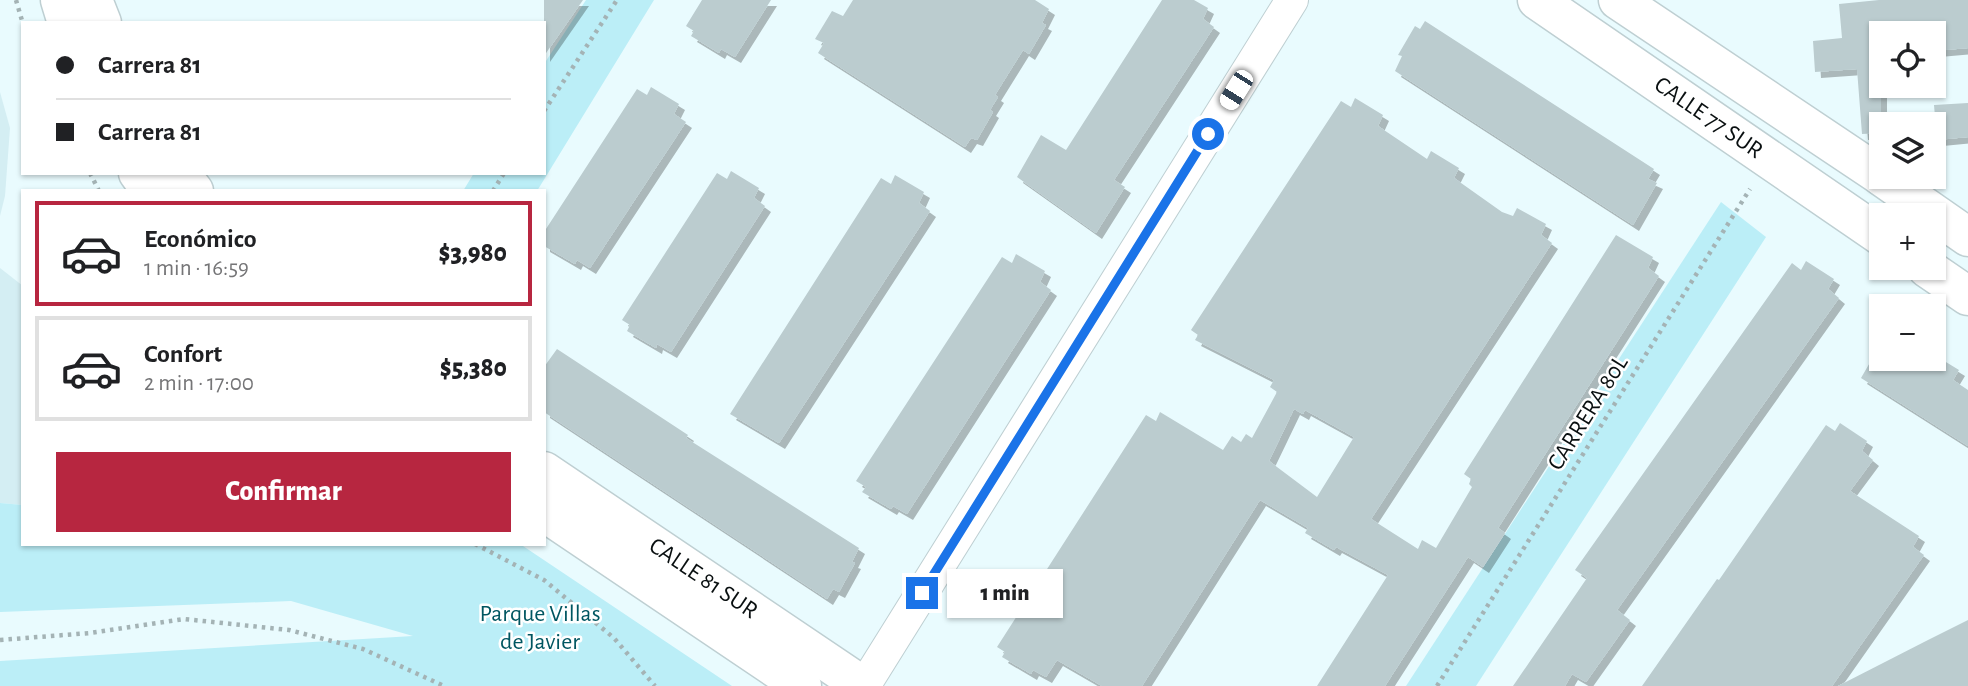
<!DOCTYPE html>
<html lang="es">
<head>
<meta charset="utf-8">
<style>
	body { margin:0; font-family:"Alegreya Sans",sans-serif; background:#f6f6f6; color:#202124; height:100vh; display:flex; flex-direction:column; font-size:26px; white-space:nowrap }
	* { box-sizing:border-box; margin:0 }
	p { font-size:23px; color:#757577 }
	.icon { flex:none; width:38px; height:38px; fill:none; stroke:currentColor; stroke-width:2; stroke-linecap:round; stroke-linejoin:round }
	.map { position:relative; flex:1; overflow:hidden }
	.panel { position:absolute; left:21px; top:189px; width:525px; height:357px; display:flex; flex-direction:column; background:#fff; border-radius:0px; box-shadow:0 2px 5px #0004 }
	.panel>* { flex:none }
	.guide { position:absolute; left:21px; top:21px; width:525px; height:154px; border-radius:0px; box-shadow:0 2px 5px #0004; display:grid; align-content:center; height:154px; padding:0 35px; background:#fff }
	.controls { position:absolute; left:1869px; top:21px; display:grid; gap:14px }
	.controls a { display:grid; place-items:center; width:77px; height:77px; border-radius:0px; background:#fff; box-shadow:0 2px 5px #0004; font-size:35px }
	.end { position:absolute; width:32px; height:32px; margin:-16px; border:9px solid #1a73e8; background:#fff; box-shadow:0 0 0 4px #fff }
	.from { border-radius:50% }
	.bubble { position:absolute; height:49px; border-radius:0px; background:#fff; box-shadow:0 2px 5px #0004; font-size:23px; font-weight:800; line-height:49px; text-align:center }
	.car { position:absolute; width:21px; height:42px; margin:-21px -10px; border-radius:9px; box-shadow:0 0 5px 2px #0007; background:linear-gradient(#fff 24%,#345 0 40%,#fff 0 76%,#345 0 86%,#fff 0) }
	.guide b { display:flex; align-items:center; gap:24px; height:66px; font-size:26px }
	.guide b+b { border-top:2px solid #e0e0e0 }
	.guide i { width:18px; height:18px; background:#202124 }
	ul { padding:12px 0 0; list-style:none }
	li { display:flex; align-items:center; gap:21px; height:105px; margin:0 14px 10px; padding:0 21px; border:4px solid #e0e0e0; border-radius:0px }
	li div { flex:1 }
	li b { display:block; font-size:26px }
	li em { font-style:normal; font-weight:800 }
	li.selected { border-color:#b72640 }
	li>.icon { width:63px; height:63px; stroke-width:1.5 }
	.cta { display:flex; gap:14px; margin-top:auto; padding:14px 35px }
	.cta a { flex:1; height:80px; border-radius:0px; background:#b72640; color:#fff; font-size:28px; font-weight:800; line-height:80px; text-align:center }
	.map>svg:first-child { display:block }
	.built { fill:#d4eef3 }
	.green { fill:#bbeef7 }
	.building { fill:#bbcccf; fill-rule:evenodd; filter:url(#shadow) }
	.lines { fill:none; stroke-linecap:round; stroke-linejoin:round }
	.minor-casing { stroke:#becfd2; stroke-width:34 }
	.tertiary-casing { stroke:#becfd2; stroke-width:41 }
	.path { stroke:#a4b3b5; stroke-width:4.5; stroke-dasharray:3.5 5; stroke-linecap:butt }
	.minor { stroke:#fff; stroke-width:32 }
	.tertiary { stroke:#fff; stroke-width:38 }
	.route { stroke:#1a73e8; stroke-width:9 }
	.labels { text-anchor:middle; dominant-baseline:central; stroke-width:5; stroke-linejoin:round; paint-order:stroke }
	.street-label { font-size:24px; fill:#090f10; stroke:#fff }
	.park-label { font-size:24px; fill:#005661; stroke:#fff }
</style>
</head>
<body>
<div class="map">
<svg width="1968" height="686" viewBox="0 0 1968 686">
	<defs>
		<filter id="shadow"><feDropShadow dx="6" dy="6" stdDeviation="0" flood-color="#0004"/></filter>
	</defs>
	<rect width="100%" height="100%" fill="#e9fbfe"/>
	<g class="built">
		<polygon points="0,92 10,128 5,196 0,216"/>
		<polygon points="0,268 23,286 23,505 0,503"/>
	</g>
	<g class="green">
		<polygon points="586,0 654,0 537,191 463,191 474,173 544,173 544,64"/>
		<polygon points="1721,202 1766,237 1476,686 1406,686"/>
		<polygon points="0,503 23,505 23,544 520,544 732,686 0,686 0,661 413,636 291,601 0,612"/>
	</g>
	<g class="building">
		<polygon points="544,0 583,0 544,56"/>
		<polygon points="702,0 771,0 735,57 721,49 719,53 691,36 694,31 686,26"/>
		<polygon points="853,0 1035,0 1049,9 1042,23 1046,25 1029,54 1023,50 995,95 998,97 990,110 993,112 977,140 971,138 965,147 818,53 824,43 815,39 832,11 843,16"/>
		<polygon points="1162,0 1194,0 1208,8 1203,19 1214,27 1114,180 1125,187 1096,233 1017,177 1041,135 1066,150"/>
		<polygon points="1879,0 1968,0 1968,48 1934,51 1934,33 1881,33 1881,133 1862,134 1857,69 1815,72 1813,41 1842,38 1839,4"/>
		<polygon points="1425,21 1654,169 1648,179 1657,183 1633,225 1395,71 1402,56 1398,55 1415,26 1420,29"/>
		<polygon points="651,87 679,104 674,114 686,122 590,268 577,260 575,264 544,246 544,232 637,89 647,95"/>
		<path d="M1355 98 1383 115 1378 126 1427 159 1431 151 1459 168 1454 178 1502 212 1513 216 1517 208 1546 224 1541 235 1552 243 1371 519 1418 549 1422 540 1436 548 1472 487 1469 484 1471 479 1464 474 1616 235 1653 257 1648 268 1659 276 1498 528 1505 533 1483 567 1468 557 1385 686H1317L1388 575 1336 547 1334 550 1305 533 1308 528 1260 500 1142 686H1102L1057 660 1046 677 1033 670 1031 674 1002 657 1005 652 997 647 1146 415 1156 421 1160 412 1223 450 1232 436 1241 442 1246 434 1252 438 1277 392 1270 387 1274 380 1195 340 1198 335 1191 330 1341 101 1351 107ZM1294 409 1303 414 1305 410 1354 437 1317 497 1269 461Z"/>
		<polygon points="1968,103 1968,137 1937,140 1934,105"/>
		<polygon points="731,171 759,188 754,198 765,206 671,352 657,344 656,348 627,331 630,325 622,320 717,173 727,179"/>
		<polygon points="895,175 924,192 919,203 930,211 779,443 730,414 881,178 891,184"/>
		<polygon points="1016,254 1045,271 1040,282 1051,290 907,514 893,506 891,509 862,492 866,487 856,481 1002,257 1012,263"/>
		<polygon points="1806,261 1834,279 1828,289 1839,298 1617,610 1630,620 1586,682 1572,674 1565,686 1513,686 1587,578 1575,570 1792,263 1801,270"/>
		<polygon points="557,349 688,435 686,438 859,548 852,562 855,563 839,592 833,589 827,599 544,412 544,367"/>
		<polygon points="1872,359 1941,359 1959,370 1953,380 1968,390 1968,446 1861,378"/>
		<polygon points="1840,423 1867,441 1862,451 1873,460 1850,491 1919,536 1913,547 1924,555 1832,686 1642,686 1717,579 1719,580 1826,425 1835,431"/>
		<polygon points="1968,620 1968,686 1838,686 1928,640"/>
	</g>
	<g class="lines">
		<defs>
			<polyline id="minor" points="864,686 1292,0"/>
			<g id="tertiary">
				<polyline points="60,0 67,23"/>
				<polyline points="93,0 102,23"/>
				<path id="s1" d="M1537 0 1881 236"/>
				<polyline points="1618,0 1881,176"/>
				<polyline points="138,173 151,191"/>
				<polyline points="180,173 194,191"/>
				<polyline points="1882,177 1968,237"/>
				<polyline points="1927,268 1968,296"/>
				<path id="s2" d="M544 471 863 686"/>
				<polyline points="544,512 802,686"/>
			</g>
		</defs>
		<use href="#minor" class="minor-casing"/>
		<use href="#tertiary" class="tertiary-casing"/>
		<g class="path">
			<polyline points="16,0 23,24"/>
			<polyline points="544,111 617,0"/>
			<polyline points="90,173 99,191"/>
			<polyline points="493,191 504,173"/>
			<polyline points="475,544 544,580 614,638 655,686"/>
			<polyline points="0,640 90,633 184,619 289,630 363,649 444,686"/>
			<polyline points="1437,686 1750,189"/>
		</g>
		<use href="#minor" class="minor"/>
		<use href="#tertiary" class="tertiary"/>
	</g>
	<g class="lines">
		<polyline class="route" points="922,593 1208,134"/>
	</g>
	<g class="labels">
		<g class="street-label">
			<text stroke="none"><textPath href="#s1" startOffset="208">CALLE 77 SUR</textPath></text>
			<text transform="translate(1588 413) rotate(-58)">CARRERA 80L</text>
			<text stroke="none"><textPath href="#s2" startOffset="192">CALLE 81 SUR</textPath></text>
		</g>
		<g class="park-label">
			<text x="540" y="614">Parque Villas<tspan x="540" dy="28">de Javier</tspan></text>
		</g>
	</g>
</svg>
<div class="controls">
<a><svg class="icon" aria-label="locate" viewBox="0 0 24 24"><circle cx="12" cy="12" r="6"/><path d="M12 2v4M12 18v4M2 12h4M18 12h4"/></svg></a>
<a><svg class="icon" aria-label="layers" viewBox="0 0 24 24"><path d="M12 4l9 5-9 5-9-5zM3 14l9 5 9-5"/></svg></a>
<a>+</a>
<a>−</a>
</div>
<i class="end from" style="left:1208px;top:134px"></i>
<i class="end" style="left:922px;top:593px"></i>
<div class="bubble" style="left:947px;top:569px;width:116px">1 min</div>
<i class="car" style="left:1236px;top:90px;rotate:212deg"></i>
<div class="guide">
<b><i class="from"></i>Carrera 81</b>
<b><i></i>Carrera 81</b>
</div>
<section class="panel">
<ul>
<li class="selected"><svg class="icon" aria-label="car" viewBox="0 0 24 24"><path d="M5 17H2v-5l4-1 3-4h7l3 4 3 1v5h-3M9 17h6M6 11h13"/><circle cx="7" cy="17" r="2"/><circle cx="17" cy="17" r="2"/></svg><div><b>Económico</b><p>1 min · 16:59</p></div><em>$3,980</em></li>
<li><svg class="icon" aria-label="car" viewBox="0 0 24 24"><path d="M5 17H2v-5l4-1 3-4h7l3 4 3 1v5h-3M9 17h6M6 11h13"/><circle cx="7" cy="17" r="2"/><circle cx="17" cy="17" r="2"/></svg><div><b>Confort</b><p>2 min · 17:00</p></div><em>$5,380</em></li>
</ul>
<div class="cta"><a>Confirmar</a></div>
</section>
</div>
</body>
</html>
